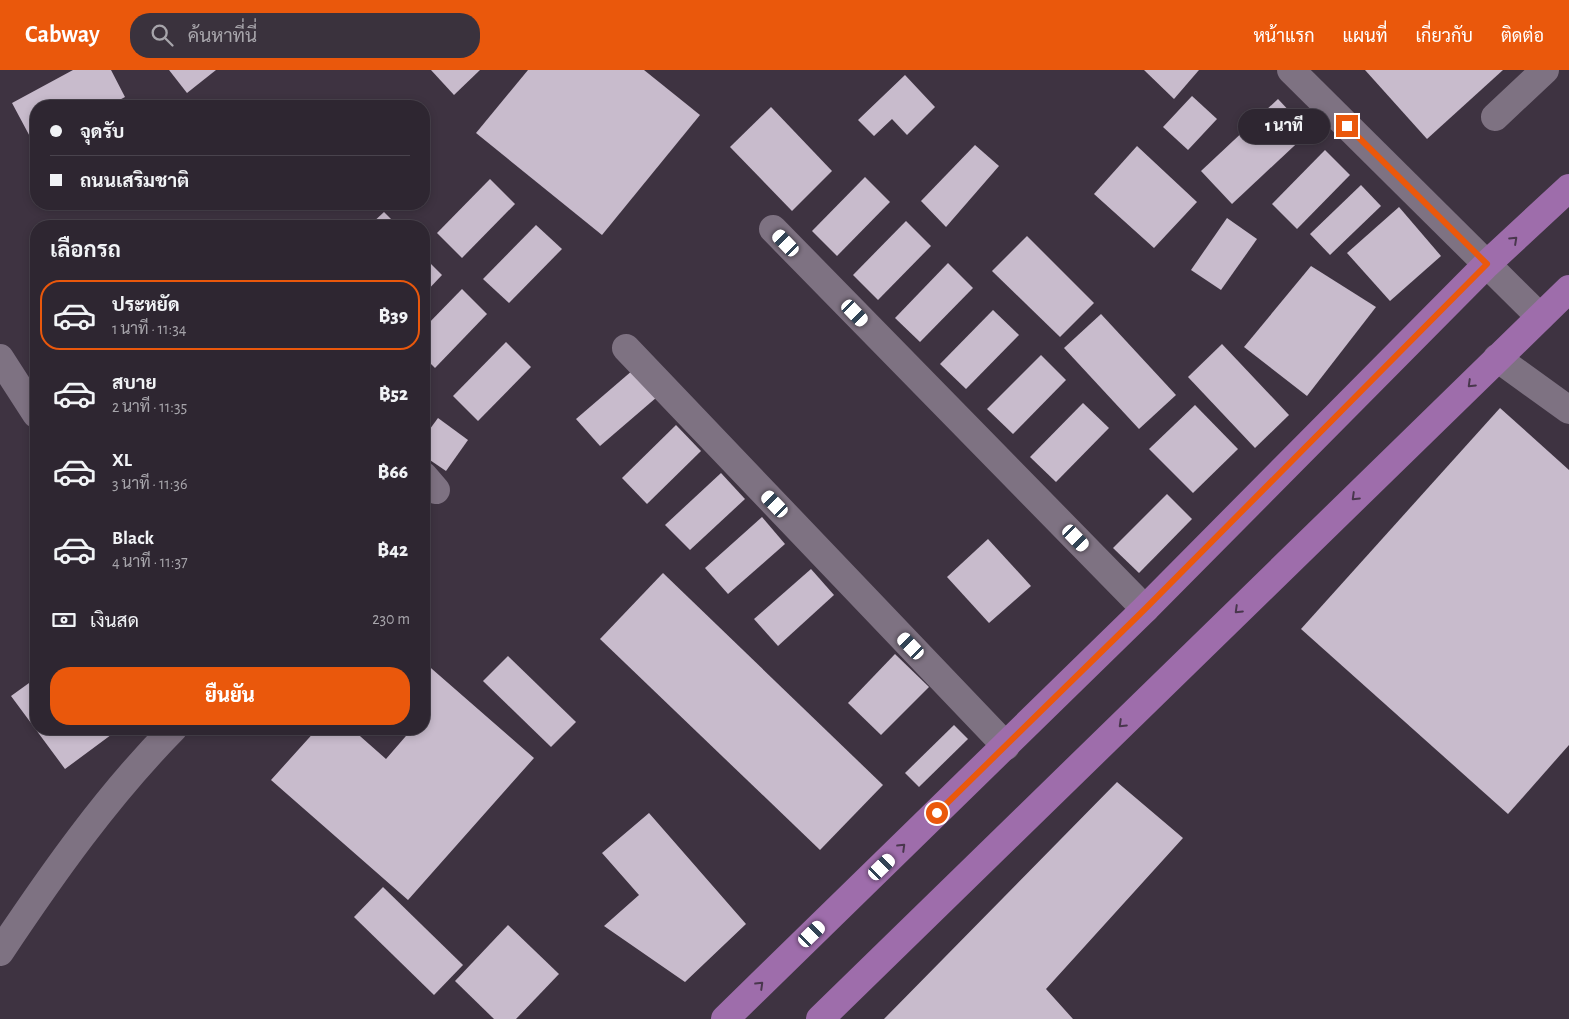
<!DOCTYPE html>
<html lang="th">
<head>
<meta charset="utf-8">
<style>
	body { margin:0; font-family:"Alegreya Sans",Sarabun,sans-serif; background:#3a323d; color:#f1f3f6; height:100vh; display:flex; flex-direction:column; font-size:19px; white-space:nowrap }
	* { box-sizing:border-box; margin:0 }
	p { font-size:16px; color:#a7a5ab }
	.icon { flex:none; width:28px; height:28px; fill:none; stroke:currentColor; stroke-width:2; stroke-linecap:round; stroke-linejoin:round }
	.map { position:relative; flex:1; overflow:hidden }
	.panel { position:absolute; left:30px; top:150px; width:400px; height:515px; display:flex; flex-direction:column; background:#2e2631; border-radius:20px; box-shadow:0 2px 8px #0003,0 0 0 1px #49434d }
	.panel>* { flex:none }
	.banner { position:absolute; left:30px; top:30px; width:400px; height:110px; border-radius:20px; box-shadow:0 2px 8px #0003,0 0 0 1px #49434d; display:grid; align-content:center; height:110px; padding:0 20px; background:#2e2631 }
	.end { position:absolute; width:22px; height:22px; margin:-11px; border:6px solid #ea580c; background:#fff; box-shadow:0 0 0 2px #fff }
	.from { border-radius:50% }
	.bubble { position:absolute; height:35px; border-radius:18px; background:#2e2631; box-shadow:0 2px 8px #0003,0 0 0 1px #49434d; font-size:16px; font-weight:800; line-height:35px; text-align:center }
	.car { position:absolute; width:15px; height:30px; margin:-15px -8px; border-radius:6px; box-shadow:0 0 4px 1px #0007; background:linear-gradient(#fff 24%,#345 0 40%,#fff 0 76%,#345 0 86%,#fff 0) }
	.banner b { display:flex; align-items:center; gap:18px; height:48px; font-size:19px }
	.banner b+b { border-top:1px solid #49434d }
	.banner i { width:12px; height:12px; background:#f1f3f6 }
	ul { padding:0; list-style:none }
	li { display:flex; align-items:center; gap:15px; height:70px; margin:0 10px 8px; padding:0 10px; border:2px solid transparent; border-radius:20px }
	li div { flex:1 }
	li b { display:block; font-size:19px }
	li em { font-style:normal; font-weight:800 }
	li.selected { border-color:#ea580c }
	li>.icon { width:45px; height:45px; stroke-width:1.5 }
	h2 { padding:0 20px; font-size:22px; line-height:60px }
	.pay { display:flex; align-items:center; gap:12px; height:55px; padding:0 20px; font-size:19px }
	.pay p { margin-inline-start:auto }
	.primary-button { display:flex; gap:10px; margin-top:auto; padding:10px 20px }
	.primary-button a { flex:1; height:58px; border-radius:20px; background:#ea580c; color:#fff; font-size:20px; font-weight:800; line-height:58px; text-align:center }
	header { display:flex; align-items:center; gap:30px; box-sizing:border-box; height:70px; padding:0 25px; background:#ea580c; color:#fff }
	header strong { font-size:24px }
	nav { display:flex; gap:28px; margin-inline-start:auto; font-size:18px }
	.search { width:350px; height:45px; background:#3a323d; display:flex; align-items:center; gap:12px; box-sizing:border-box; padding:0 18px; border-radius:20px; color:#a7a5ab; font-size:19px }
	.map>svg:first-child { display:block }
	.building { fill:#c8bbcc }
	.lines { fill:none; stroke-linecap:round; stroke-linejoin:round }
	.minor { stroke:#7e7282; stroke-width:28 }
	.major { stroke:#9e6dab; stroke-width:28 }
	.oneway { stroke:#49374d }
	.route { stroke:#ea580c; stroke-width:6 }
</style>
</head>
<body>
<header>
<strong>Cabway</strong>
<div class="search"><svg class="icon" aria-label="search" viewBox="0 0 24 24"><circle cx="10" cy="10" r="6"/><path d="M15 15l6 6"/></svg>ค้นหาที่นี่</div>
<nav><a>หน้าแรก</a><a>แผนที่</a><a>เกี่ยวกับ</a><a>ติดต่อ</a></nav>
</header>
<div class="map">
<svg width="1569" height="949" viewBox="0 0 1569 949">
	<rect width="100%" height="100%" fill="#3e3341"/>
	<g class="building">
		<polygon points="73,0 111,0 125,27 108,36 36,36 36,75 35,76 12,33"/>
		<polygon points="169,0 216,0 187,23"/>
		<polygon points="431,0 480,0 454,25"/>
		<polygon points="528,0 644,0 700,45 602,165 476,63"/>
		<polygon points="1144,0 1199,0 1174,29"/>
		<polygon points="1365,0 1503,0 1427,69"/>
		<polygon points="905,5 935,37 907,65 892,49 874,66 858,50"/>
		<polygon points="1192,26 1217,49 1188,80 1163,57"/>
		<polygon points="1278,29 1309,62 1232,134 1201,101"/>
		<polygon points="771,37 832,101 792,141 730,77"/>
		<polygon points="975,75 999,96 946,157 921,131"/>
		<polygon points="1137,76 1197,132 1154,178 1094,124"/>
		<polygon points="1325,80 1350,105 1297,159 1272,134"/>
		<polygon points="865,107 890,132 837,186 812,161"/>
		<polygon points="490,109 515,134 462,188 437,163"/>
		<polygon points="1361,115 1381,136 1330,185 1310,164"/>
		<polygon points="1399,137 1441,186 1390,231 1347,183"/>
		<polygon points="384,142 398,156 369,156"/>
		<polygon points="1227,148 1257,169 1221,220 1191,200"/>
		<polygon points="906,151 931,176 878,230 853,205"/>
		<polygon points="536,155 562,179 509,233 483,209"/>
		<polygon points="1027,166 1094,233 1060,267 992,201"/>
		<polygon points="424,187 442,205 424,224"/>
		<polygon points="948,193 973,218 920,272 895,248"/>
		<polygon points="1311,196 1376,237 1307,326 1244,277"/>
		<polygon points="462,219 487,244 435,298 424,287 424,258"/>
		<polygon points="993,240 1019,265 966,319 940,294"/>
		<polygon points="1101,244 1176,325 1139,359 1064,278"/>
		<polygon points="506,272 531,297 478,351 453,326"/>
		<polygon points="1222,274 1289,345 1255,378 1188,307"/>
		<polygon points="1041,285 1066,310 1013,364 987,339"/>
		<polygon points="633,300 657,327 600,376 576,349"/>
		<polygon points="1083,333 1109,358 1056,412 1030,387"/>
		<polygon points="1195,335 1238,379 1193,423 1149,379"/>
		<polygon points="1500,338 1569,400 1569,675 1508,744 1301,559"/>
		<polygon points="438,348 468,370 446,401 424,386 424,367"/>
		<polygon points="676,355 701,381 647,434 622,408"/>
		<polygon points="721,403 745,429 690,480 665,455"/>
		<polygon points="1167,424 1192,449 1139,503 1113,478"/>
		<polygon points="762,447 785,474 728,524 705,498"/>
		<polygon points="988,469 1031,516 989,553 947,507"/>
		<polygon points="811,499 834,525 778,576 754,549"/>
		<polygon points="663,503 883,715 820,780 600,569"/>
		<polygon points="895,584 929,617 881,665 848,633"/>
		<polygon points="508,586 576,652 551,677 483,611"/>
		<polygon points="424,592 534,688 408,830 271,710 317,659 352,659 386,689 412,659 424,659 424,646 427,643 424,640"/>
		<polygon points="36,608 36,659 119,659 65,699 11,626"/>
		<polygon points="954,655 968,669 919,717 905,703"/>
		<polygon points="1117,712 1183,768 1046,919 1073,949 884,949"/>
		<polygon points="649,743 746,854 685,912 604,856 639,825 602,783"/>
		<polygon points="383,817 463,895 434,925 354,847"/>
		<polygon points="508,855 559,904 516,949 494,949 455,911"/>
	</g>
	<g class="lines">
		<g class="minor">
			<polyline points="1291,0 1540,247"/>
			<polyline points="1495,47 1545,0"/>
			<polyline points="773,159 1145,539"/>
			<polyline points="626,278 1006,676"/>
			<polyline points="0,288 36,344"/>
			<polyline points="1497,288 1569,340"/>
			<polyline points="424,406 436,420"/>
			<path d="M0 882C52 804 107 726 173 659"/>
		</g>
		<g class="major">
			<polyline points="725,949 1145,539 1487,194 1569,118"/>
			<polyline points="820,949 1569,219"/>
		</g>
	</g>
	<defs><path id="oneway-chevron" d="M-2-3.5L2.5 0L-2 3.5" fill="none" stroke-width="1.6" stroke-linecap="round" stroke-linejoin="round" transform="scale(1.25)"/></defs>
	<g class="oneway">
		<use href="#oneway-chevron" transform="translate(1514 170) rotate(-43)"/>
		<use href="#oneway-chevron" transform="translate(1471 314) rotate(136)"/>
		<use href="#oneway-chevron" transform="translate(1355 427) rotate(136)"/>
		<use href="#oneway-chevron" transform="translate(1238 540) rotate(136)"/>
		<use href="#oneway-chevron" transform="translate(1122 654) rotate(136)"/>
		<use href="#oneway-chevron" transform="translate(902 777) rotate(-44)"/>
		<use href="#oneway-chevron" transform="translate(760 915) rotate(-44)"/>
	</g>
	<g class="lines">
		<polyline class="route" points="937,743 1145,539 1487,194 1347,56"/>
	</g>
</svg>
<i class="end from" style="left:937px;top:743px"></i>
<i class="end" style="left:1347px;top:56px"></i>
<div class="bubble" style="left:1238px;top:39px;width:92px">1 นาที</div>
<i class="car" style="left:786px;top:173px;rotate:316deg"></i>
<i class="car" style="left:855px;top:243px;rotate:136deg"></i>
<i class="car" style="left:775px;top:434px;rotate:316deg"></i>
<i class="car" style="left:1076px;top:468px;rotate:136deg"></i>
<i class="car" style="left:911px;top:576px;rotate:316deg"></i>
<i class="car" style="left:882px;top:797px;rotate:46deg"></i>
<i class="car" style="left:812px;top:864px;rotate:46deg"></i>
<div class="banner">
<b><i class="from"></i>จุดรับ</b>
<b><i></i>ถนนเสริมชาติ</b>
</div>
<section class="panel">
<h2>เลือกรถ</h2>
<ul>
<li class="selected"><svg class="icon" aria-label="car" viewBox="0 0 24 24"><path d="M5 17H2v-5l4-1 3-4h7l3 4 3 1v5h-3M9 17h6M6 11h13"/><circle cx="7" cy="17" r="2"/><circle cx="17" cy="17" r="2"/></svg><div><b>ประหยัด</b><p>1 นาที · 11:34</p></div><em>฿39</em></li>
<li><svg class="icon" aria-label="car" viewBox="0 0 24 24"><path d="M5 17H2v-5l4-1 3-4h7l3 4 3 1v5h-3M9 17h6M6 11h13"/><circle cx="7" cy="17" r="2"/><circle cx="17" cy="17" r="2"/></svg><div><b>สบาย</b><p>2 นาที · 11:35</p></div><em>฿52</em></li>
<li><svg class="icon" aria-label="car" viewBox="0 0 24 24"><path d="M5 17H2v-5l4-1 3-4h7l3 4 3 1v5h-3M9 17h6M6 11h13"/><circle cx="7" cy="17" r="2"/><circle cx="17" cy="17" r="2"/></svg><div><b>XL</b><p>3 นาที · 11:36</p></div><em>฿66</em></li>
<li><svg class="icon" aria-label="car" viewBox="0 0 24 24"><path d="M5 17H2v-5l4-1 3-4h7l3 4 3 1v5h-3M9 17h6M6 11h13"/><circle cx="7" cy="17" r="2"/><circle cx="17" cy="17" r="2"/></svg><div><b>Black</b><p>4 นาที · 11:37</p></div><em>฿42</em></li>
</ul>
<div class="pay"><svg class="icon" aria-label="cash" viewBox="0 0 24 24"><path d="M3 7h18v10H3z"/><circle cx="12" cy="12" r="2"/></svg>เงินสด<p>230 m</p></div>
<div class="primary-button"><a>ยืนยัน</a></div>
</section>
</div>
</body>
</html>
